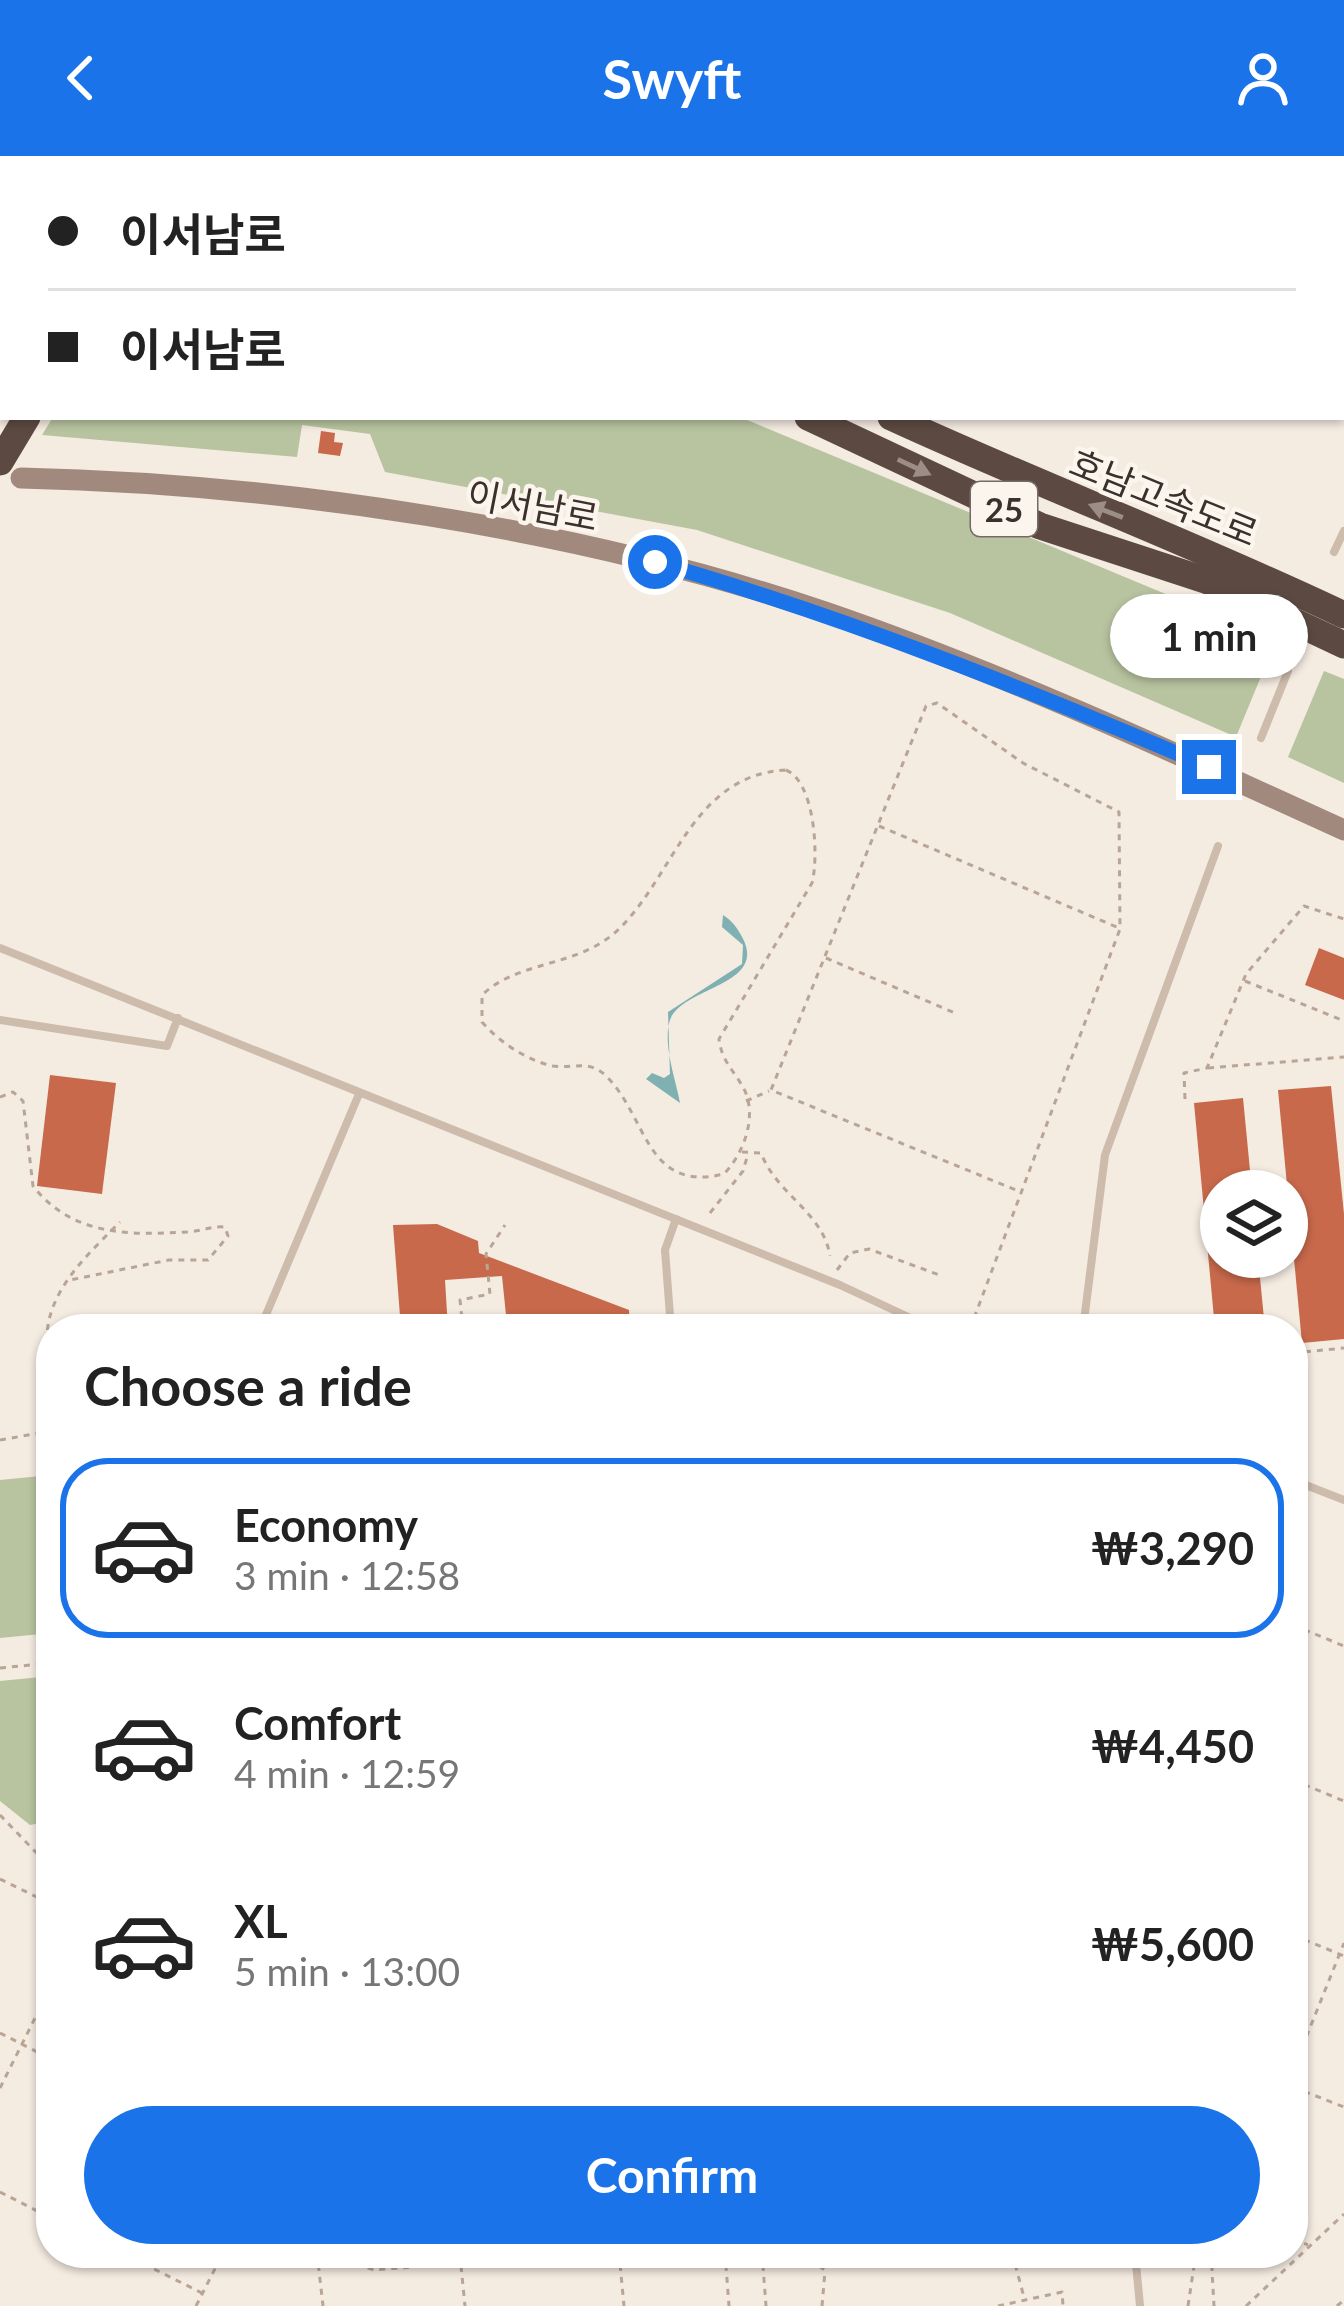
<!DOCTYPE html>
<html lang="en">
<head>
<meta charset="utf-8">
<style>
	body { margin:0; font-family:Lato,"Noto Sans KR",sans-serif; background:#f2f2f2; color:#222; height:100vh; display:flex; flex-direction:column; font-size:45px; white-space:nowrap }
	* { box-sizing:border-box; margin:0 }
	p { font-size:39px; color:#767676 }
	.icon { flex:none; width:66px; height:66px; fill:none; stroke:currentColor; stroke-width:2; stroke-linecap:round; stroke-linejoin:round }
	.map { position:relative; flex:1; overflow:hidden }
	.sheet { position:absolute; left:36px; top:1158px; width:1272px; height:954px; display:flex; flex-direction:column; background:#fff; border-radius:48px; box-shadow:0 3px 9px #0004 }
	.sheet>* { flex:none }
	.hud { position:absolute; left:0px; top:0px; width:1344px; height:264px; box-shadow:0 3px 9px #0004; display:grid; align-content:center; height:264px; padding:0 48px; background:#fff }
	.buttons { position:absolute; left:1200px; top:1014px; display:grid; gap:24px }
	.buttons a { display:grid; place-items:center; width:108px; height:108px; border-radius:50%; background:#fff; box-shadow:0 3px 9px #0004; font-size:60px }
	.end { position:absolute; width:54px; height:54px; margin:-27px; border:15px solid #1a73e8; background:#fff; box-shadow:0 0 0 6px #fff }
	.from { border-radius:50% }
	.bubble { position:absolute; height:84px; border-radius:42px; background:#fff; box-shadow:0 3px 9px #0004; font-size:39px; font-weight:700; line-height:84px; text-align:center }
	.hud b { display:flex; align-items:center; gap:42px; height:114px; font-size:45px }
	.hud b+b { border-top:3px solid #e0e0e0 }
	.hud i { width:30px; height:30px; background:#222 }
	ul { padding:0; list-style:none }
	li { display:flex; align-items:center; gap:36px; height:180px; margin:0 24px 18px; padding:0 24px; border:6px solid transparent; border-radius:48px }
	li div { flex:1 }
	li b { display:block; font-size:45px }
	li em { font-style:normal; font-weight:700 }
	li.active { border-color:#1a73e8 }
	li>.icon { width:108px; height:108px; stroke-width:1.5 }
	h2 { padding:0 48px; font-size:54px; line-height:144px }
	.cta { display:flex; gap:24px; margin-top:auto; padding:24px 48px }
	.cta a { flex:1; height:138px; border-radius:72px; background:#1a73e8; color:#fff; font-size:48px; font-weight:700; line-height:138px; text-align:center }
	header { display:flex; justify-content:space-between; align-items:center; height:156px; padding:0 48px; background:#1a73e8; color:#fff; font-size:54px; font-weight:700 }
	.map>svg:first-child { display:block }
	.green { fill:#b8c4a0 }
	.water { fill:#7fb0b2 }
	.building { fill:#c8694b }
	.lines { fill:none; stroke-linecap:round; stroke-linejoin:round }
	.path { stroke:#b9a596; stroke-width:3; stroke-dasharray:6 6; stroke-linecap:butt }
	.service { stroke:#cdbbac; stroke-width:8 }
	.secondary { stroke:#a18a7d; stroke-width:21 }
	.motorway { stroke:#5c4a42; stroke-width:27 }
	.oneway { fill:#9c8e87 }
	.route { stroke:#1a73e8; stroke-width:15 }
	.labels { text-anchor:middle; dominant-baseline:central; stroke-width:9; stroke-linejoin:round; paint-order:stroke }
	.shield { fill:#fbf5ee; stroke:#756b66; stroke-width:3 }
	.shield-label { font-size:33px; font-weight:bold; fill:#3b302b }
	.street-label { font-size:36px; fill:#3b302b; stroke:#fbf5ee }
</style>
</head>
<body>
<header><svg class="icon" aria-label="back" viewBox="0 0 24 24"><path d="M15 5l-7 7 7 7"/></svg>Swyft<svg class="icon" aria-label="person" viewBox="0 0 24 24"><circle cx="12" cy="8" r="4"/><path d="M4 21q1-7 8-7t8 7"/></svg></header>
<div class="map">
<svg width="1344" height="2150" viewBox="0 0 1344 2150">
	<rect width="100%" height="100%" fill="#f4ebe1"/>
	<g class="green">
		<polygon points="53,261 740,261 1276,484 1236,581 950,457 697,374 385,316 370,278 302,269 297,301 42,279"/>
		<polygon points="1324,515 1344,523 1344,627 1288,601"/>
		<polygon points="51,1319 51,1477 0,1482 0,1324"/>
		<polygon points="51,1520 51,1665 30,1669 0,1645 0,1525"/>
	</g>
	<path class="water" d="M723 759C731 764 736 770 741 779 771 830 682 830 670 864 662 888 677 928 680 947L646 923 652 917 664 922 670 918 668 856 742 808 743 789 722 771Z"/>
	<g class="building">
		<polygon points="321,275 335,277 334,286 343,287 340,300 318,297"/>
		<polygon points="1319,792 1344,802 1344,844 1305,829"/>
		<polygon points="50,919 116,927 102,1038 37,1030"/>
		<polygon points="1331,930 1344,1058 1344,1183 1302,1187 1278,934"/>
		<polygon points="1243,942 1252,1035 1221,1035 1221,1101 1258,1101 1265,1173 1215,1173 1194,947"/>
		<polygon points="437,1068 478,1085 479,1097 629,1154 630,1173 537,1173 506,1159 502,1120 445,1124 448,1173 401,1173 393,1069"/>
	</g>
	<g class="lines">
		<g class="path">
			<polyline points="469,0 475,3"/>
			<polyline points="669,0 671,3"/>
			<polyline points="828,0 832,3"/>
			<polyline points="1080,0 1084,3"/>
			<polyline points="742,3 744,0"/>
			<polyline points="925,3 928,0"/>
			<path d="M786 614C815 626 819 700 812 727L719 883C722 907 735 915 745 935 757 963 743 998 724 1018 645 1037 648 961 606 920 589 903 574 913 553 910 528 905 499 886 482 866V839C520 803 580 812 620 772 675 717 693 619 786 614Z"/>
			<polyline points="879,670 1119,772"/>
			<polyline points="826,802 955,857"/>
			<polyline points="1245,825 1344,865"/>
			<polyline points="1208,912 1344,901"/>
			<path d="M0 941 13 936 23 945 33 1030C73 1081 131 1079 188 1076 202 1075 211 1070 225 1071L228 1080 208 1104H169L70 1124"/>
			<polyline points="1185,943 1184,917 1207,912 1246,818 1304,750 1344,763"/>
			<polyline points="746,945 769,935"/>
			<path d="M742 996 761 997C777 1039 823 1056 830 1100"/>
			<polyline points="710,1057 743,1015 748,998"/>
			<polyline points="837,1114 850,1097 869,1093 942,1120"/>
			<polyline points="463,1173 460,1144 490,1138 486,1098 505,1069"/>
			<polyline points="970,1173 1120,773 1119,656 1023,607 937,547 926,550 771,934 1021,1036"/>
			<path d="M47 1186C45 1137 87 1099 120 1066"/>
			<polyline points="1293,1197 1344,1192"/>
			<polyline points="0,1284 51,1275"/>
			<polyline points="1293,1469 1344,1490"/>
			<polyline points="0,1512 51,1507"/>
			<polyline points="1293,1624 1344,1645"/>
			<polyline points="0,1659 51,1712"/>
			<polyline points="0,1723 51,1748"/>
			<polyline points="1293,1779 1344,1800"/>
			<polyline points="0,1877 51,1903"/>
			<polyline points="1293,1914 1344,1787"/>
			<polyline points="1293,1931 1344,1951"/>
			<polyline points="0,1932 51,1830"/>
			<polyline points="0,2036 51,2062"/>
			<polyline points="1293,2083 1308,2089"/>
			<polyline points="122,2097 202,2137"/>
			<polyline points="317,2097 323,2150"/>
			<polyline points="322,2097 374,2114 586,2097"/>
			<polyline points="619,2097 624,2150"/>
			<polyline points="725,2097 729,2150"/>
			<polyline points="762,2097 766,2150"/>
			<polyline points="799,2097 825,2114 834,2097"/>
			<polyline points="1012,2097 1024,2141"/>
			<polyline points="1211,2097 1214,2150"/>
			<polyline points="1019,2104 1028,2097"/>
			<polyline points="461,2110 465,2150"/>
			<polyline points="1213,2112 1219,2097"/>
			<polyline points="196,2150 223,2097"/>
			<polyline points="822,2150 825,2115"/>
			<polyline points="998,2150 1062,2136 1063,2150"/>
			<polyline points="1188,2150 1196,2097"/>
			<polyline points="1246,2150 1344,2058"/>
			<polyline points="1337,2150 1344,2144"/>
		</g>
		<g class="service">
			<polyline points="1334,396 1344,375"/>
			<polyline points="1261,582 1288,515"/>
			<polyline points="0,792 840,1129 934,1173"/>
			<polyline points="0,864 167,890 178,862"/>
			<polyline points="260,1173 359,938"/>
			<polyline points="671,1173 665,1094 676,1063"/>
			<polyline points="1083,1173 1105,999 1218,690"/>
			<polyline points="1293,1324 1344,1344"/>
			<polyline points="1135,2097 1140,2150"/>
		</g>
		<path class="secondary" d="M21 322C283 328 577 372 825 456 1003 517 1173 596 1344 674"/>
		<g class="motorway">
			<polyline points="255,0 262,3"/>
			<polyline points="331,0 338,3"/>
			<polyline points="56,3 57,0"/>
			<polyline points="76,3 77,0"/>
			<polyline points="0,190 3,180"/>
			<polyline points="0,247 3,238"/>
			<polyline points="808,261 1040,370 1208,425 1344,489"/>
			<path d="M891 261C1041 330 1195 388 1344 459"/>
			<polyline points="0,306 27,261"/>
		</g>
	</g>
	<defs><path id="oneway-solid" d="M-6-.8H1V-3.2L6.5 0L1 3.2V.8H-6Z" transform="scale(3)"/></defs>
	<g class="oneway">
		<use href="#oneway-solid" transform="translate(914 311) rotate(25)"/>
		<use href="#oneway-solid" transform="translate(1106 355) rotate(-159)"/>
	</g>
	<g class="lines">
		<path class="route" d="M655 406C846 461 1026 533 1209 611"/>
	</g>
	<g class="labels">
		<rect class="shield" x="971" y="326" width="66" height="54" rx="9"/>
		<g class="shield-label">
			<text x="1004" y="353">25</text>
		</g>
		<g class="street-label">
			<text transform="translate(1164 341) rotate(22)">호남고속도로</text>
			<text transform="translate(533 349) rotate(11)">이서남로</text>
		</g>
	</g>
</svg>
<div class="buttons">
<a><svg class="icon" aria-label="layers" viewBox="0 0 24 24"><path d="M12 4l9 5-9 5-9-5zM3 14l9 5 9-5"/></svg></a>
</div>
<i class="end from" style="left:655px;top:406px"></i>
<i class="end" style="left:1209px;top:611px"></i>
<div class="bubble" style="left:1110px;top:438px;width:198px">1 min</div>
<div class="hud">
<b><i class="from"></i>이서남로</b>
<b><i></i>이서남로</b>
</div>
<section class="sheet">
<h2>Choose a ride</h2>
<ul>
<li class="active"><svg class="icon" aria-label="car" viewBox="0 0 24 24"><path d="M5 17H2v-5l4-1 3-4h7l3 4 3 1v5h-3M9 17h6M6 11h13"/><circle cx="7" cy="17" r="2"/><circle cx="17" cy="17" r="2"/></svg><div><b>Economy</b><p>3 min · 12:58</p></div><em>₩3,290</em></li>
<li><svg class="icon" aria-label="car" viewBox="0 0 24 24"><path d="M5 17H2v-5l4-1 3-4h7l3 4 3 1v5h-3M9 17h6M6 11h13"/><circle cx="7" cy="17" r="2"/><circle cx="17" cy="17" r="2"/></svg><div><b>Comfort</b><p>4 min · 12:59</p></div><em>₩4,450</em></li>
<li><svg class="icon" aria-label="car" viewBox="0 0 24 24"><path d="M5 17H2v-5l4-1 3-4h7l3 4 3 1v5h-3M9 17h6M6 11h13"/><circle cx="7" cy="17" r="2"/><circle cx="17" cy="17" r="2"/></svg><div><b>XL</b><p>5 min · 13:00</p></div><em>₩5,600</em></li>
</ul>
<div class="cta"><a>Confirm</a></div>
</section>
</div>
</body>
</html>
